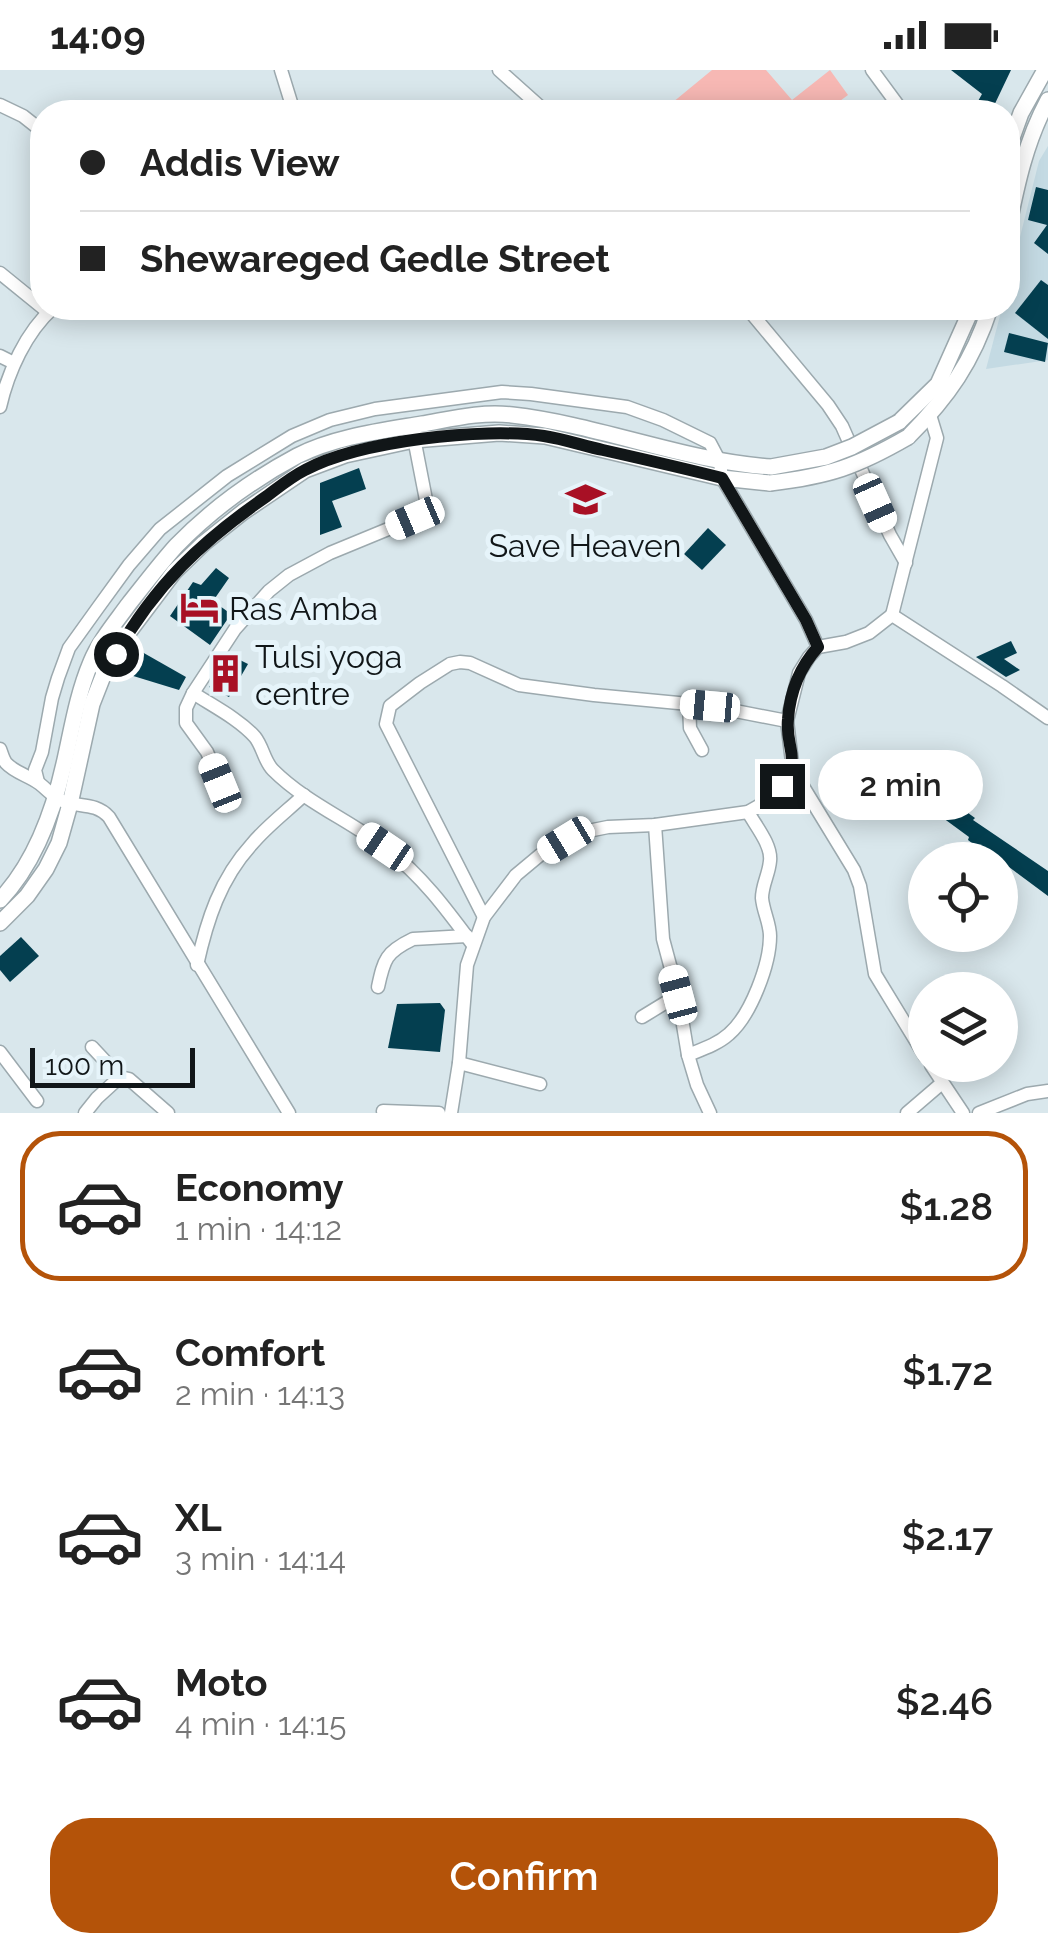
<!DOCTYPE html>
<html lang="en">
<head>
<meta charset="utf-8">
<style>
	body { margin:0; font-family:Raleway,sans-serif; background:#f6f6f6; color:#222; height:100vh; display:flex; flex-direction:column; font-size:38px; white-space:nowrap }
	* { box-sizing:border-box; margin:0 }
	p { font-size:32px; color:#767676 }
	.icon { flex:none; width:55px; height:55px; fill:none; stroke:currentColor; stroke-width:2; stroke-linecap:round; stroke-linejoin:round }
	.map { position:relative; height:1043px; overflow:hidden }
	.side { display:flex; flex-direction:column; background:#fff; flex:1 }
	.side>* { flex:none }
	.banner { position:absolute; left:30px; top:30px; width:990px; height:220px; border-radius:40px; box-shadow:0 5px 25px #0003; display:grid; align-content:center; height:220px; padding:0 50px; background:#fff }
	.tools { position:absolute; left:908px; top:772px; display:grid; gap:20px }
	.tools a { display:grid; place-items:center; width:110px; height:110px; border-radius:50%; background:#fff; box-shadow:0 5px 25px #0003; font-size:50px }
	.scale { position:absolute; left:30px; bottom:25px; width:165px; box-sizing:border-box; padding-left:10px; border:5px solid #111618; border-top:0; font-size:28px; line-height:35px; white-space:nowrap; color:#111618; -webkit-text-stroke:8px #e6f4fa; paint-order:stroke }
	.end { position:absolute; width:45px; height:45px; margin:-22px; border:12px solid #111618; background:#fff; box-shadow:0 0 0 5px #fff }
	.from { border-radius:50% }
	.bubble { position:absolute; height:70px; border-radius:35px; background:#fff; box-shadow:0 5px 25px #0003; font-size:32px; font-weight:600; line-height:70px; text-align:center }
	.car { position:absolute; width:30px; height:60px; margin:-30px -15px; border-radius:12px; box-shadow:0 0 8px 2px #0007; background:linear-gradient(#fff 24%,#345 0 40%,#fff 0 76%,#345 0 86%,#fff 0) }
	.banner b { display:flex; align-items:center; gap:35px; height:95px; font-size:38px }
	.banner b+b { border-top:2px solid #e0e0e0 }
	.banner i { width:25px; height:25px; background:#222 }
	ul { padding:18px 0 0; list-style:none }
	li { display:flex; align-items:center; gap:30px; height:150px; margin:0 20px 15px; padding:0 30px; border:5px solid transparent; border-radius:40px }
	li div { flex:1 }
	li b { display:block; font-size:38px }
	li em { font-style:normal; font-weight:600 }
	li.current { border-color:#b45309 }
	li>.icon { width:90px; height:90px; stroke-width:1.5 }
	.button { display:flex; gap:20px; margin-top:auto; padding:20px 50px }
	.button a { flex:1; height:115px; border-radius:40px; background:#b45309; color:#fff; font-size:40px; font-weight:600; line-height:115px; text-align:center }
	.status { display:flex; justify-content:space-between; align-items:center; height:70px; padding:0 50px; background:#fff; direction:ltr }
	.status svg { height:28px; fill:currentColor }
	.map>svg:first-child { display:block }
	.built { fill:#c4dae3 }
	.green { fill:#f7b8b4 }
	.building { fill:#043f50 }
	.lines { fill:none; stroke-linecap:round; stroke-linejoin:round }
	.minor-casing { stroke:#9ca9ae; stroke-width:15 }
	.major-casing { stroke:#9ca9ae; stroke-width:18 }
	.minor { stroke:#fff; stroke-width:12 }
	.major { stroke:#fff; stroke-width:15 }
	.major-bridge-casing { stroke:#9ca9ae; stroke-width:18; stroke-linecap:butt }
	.major-bridge { stroke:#fff; stroke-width:15 }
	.route { stroke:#111618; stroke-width:12 }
	.labels { text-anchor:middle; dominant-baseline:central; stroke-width:10; stroke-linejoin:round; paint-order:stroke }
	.poi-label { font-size:32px; fill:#111618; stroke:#e6f4fa; text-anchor:start }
</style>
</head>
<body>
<div class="status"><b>14:09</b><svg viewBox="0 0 49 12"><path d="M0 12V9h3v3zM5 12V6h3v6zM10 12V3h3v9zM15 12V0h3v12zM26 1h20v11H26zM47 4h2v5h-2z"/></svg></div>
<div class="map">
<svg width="1048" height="1043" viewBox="0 0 1048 1043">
	<rect width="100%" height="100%" fill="#d9e7ec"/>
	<polygon class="built" points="1048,76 1048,290 986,299 1002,238 1008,238 1008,215 1039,91"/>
	<polygon class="green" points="712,0 766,0 792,30 830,0 848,25 825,42 661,42"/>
	<g class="building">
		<polygon points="951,0 1011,0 991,42 977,33 982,24"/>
		<polygon points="1036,117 1048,120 1048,184 1034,173 1047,155 1028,150"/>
		<polygon points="1041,210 1048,215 1048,269 1015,243"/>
		<polygon points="1009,263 1048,273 1045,292 1004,282"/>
		<polygon points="359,398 366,419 332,431 342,457 320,465 320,413"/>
		<polygon points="708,458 726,475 702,500 684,484"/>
		<polygon points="216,498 229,508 213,531 231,544 210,575 170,546 193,512 201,515"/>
		<polygon points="1011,571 1017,583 1004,589 1020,600 1006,607 976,587"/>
		<polygon points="142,582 186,607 179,620 130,605"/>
		<polygon points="230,585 248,594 229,627 209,617"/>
		<polygon points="935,719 975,748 973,750 1048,801 1048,826 1009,797 1008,799 1000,793 1000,790 995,790 985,783 968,770 969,767 924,734"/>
		<polygon points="21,867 39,886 10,912 0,900 0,886"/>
		<polygon points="440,933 445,940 440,982 388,978 397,934"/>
	</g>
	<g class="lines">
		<defs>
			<g id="minor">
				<polyline points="281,0 294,42"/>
				<polyline points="499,0 546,42"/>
				<polyline points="872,0 903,42"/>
				<polyline points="0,35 23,46 42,61"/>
				<polyline points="0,203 48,242"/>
				<polyline points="747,238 828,335 842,356 890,465 906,493"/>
				<polyline points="0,286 14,293"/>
				<path d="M0 337C8 302 26 262 53 238"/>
				<polyline points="892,545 937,368 930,345"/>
				<polyline points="892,545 1002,616 1048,648"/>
				<path d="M193 623C213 636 239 649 255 667 263 677 264 691 273 700 306 733 351 751 387 779 422 806 447 840 473 875"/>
				<polyline points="689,634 690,658 702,680"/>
				<path d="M0 679C2 684 3 689 6 693 15 703 30 706 40 714 49 721 53 728 65 732 81 737 96 733 109 747L289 1043"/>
				<polyline points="793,700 854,800 860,816 875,904 925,986"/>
				<polyline points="38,712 35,700 42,682 52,628 58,608 69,578 97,539 129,495 160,459 227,406 292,366 330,350 375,339 502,322 531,324 627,337 663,350 710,373 720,392 722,408 806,550 818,577"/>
				<polyline points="220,713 207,682 186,653 186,638 193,623 235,559 269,521 289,505 330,483 415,448 427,435 413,363"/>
				<polyline points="655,755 663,869 678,925 688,985 697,1015 710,1043"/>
				<polyline points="484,847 386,654 390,636 420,613 450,594 460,592 470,593 519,615 594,625 710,636 787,651"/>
				<path d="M197 895C207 850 220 809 252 774 267 756 287 741 304 725"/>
				<path d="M378 917C384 889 386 882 413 869L467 866"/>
				<polyline points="642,947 678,925"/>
				<polyline points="92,977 120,1007"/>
				<polyline points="0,982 37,1031"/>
				<path d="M688 985C703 979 718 974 729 964 751 945 770 894 770 866 770 853 763 841 762 828 762 815 769 804 770 791 772 775 755 755 748 742"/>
				<polyline points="459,993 540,1014"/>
				<polyline points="931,995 963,1043"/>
				<polyline points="383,1041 439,1043"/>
				<polyline points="85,1043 97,1028 120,1007 129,1009 168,1043"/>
				<polyline points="451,1043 459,993 467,895 484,847 516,805 540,785 583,762 608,757 655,755 748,742 771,729 793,700 787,651 799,603 809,587 818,577 846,572 869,563 892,545"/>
				<polyline points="907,1043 942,1013"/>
				<polyline points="979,1043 1027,1024 1048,1021"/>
			</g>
			<g id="major">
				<polyline points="1008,79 1021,43 1045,0"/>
				<path d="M1008 158C1017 113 1026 71 1048 30"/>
				<polyline points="899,352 938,314 972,238"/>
				<path d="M908 367C948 327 973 291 990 238"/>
				<path d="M0 830C35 793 53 743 64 694 72 659 77 625 91 592 99 572 115 553 128 535 144 515 159 495 176 476 210 441 254 409 297 386 334 367 381 361 422 354 451 349 482 341 512 345 600 355 683 391 771 397"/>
				<polyline points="0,853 27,826 46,799 59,773 70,734 92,634 103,606 128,563 174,502 204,473 243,442 305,400 345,385 414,370 499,363 545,366 722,408 770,413"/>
			</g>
		</defs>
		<use href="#minor" class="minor-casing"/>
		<use href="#major" class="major-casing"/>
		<use href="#minor" class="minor"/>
		<use href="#major" class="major"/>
		<defs>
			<g id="major-bridge">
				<polyline points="771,397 826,387 852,377 899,352"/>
				<path d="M770 413C829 406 856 397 908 367"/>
			</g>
		</defs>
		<use href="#major-bridge" class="major-bridge-casing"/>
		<use href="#major-bridge" class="major-bridge"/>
	</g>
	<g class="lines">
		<path class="route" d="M116 584C155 515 202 471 267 426 279 417 291 407 305 400 359 371 483 357 544 366 564 369 584 376 603 380 643 389 683 398 722 408L806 550 818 577C800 597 790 622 788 649 785 679 802 686 782 716"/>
	</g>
	<defs>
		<symbol id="school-bare" viewBox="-9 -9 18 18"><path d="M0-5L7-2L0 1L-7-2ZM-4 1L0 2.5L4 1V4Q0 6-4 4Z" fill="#a81025" stroke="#e6f4fa" stroke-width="2.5" paint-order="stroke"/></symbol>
		<symbol id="hotel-bare" viewBox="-9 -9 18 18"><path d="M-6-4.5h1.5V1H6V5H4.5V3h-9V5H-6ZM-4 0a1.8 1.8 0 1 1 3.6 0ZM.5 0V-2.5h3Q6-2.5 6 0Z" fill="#a81025" stroke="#e6f4fa" stroke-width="2.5" paint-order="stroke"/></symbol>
		<symbol id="building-bare" viewBox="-9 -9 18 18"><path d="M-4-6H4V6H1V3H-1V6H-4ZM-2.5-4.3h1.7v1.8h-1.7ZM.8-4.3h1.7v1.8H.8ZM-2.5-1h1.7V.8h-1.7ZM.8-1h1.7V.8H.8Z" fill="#a81025" stroke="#e6f4fa" stroke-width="2.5" paint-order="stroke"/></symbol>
	</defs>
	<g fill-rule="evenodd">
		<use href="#school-bare" x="558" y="402" width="55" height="55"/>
		<use href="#hotel-bare" x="172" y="510" width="55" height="55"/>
		<use href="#building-bare" x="198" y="576" width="55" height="55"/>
	</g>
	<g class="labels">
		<g class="poi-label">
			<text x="585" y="475" text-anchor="middle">Save Heaven</text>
			<text x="229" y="538">Ras Amba</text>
			<text x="255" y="586">Tulsi yoga<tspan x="255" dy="37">centre</tspan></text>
		</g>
	</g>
</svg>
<div class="tools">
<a><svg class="icon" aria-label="locate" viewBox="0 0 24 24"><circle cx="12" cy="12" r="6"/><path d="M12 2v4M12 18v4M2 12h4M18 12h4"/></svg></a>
<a><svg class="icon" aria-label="layers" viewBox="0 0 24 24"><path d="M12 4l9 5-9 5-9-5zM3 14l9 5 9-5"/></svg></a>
</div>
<div class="scale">100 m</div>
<i class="end from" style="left:116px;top:584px"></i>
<i class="end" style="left:782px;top:716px"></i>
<div class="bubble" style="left:818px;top:680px;width:165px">2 min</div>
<i class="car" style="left:875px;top:433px;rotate:156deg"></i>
<i class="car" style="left:415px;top:448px;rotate:247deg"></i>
<i class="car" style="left:710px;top:636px;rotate:275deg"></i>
<i class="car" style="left:220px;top:713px;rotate:338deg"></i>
<i class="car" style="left:566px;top:770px;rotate:239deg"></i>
<i class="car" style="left:385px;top:777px;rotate:304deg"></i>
<i class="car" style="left:678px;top:925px;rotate:345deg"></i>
<div class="banner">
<b><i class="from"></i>Addis View</b>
<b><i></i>Shewareged Gedle Street</b>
</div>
</div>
<section class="side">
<ul>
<li class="current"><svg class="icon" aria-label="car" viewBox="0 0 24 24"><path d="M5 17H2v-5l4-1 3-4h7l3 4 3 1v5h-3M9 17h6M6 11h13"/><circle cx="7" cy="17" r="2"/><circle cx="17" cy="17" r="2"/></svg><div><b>Economy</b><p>1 min · 14:12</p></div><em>$1.28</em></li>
<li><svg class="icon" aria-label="car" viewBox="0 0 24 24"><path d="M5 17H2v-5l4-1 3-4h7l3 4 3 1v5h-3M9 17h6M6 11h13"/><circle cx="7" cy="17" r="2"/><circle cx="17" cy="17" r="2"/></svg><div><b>Comfort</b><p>2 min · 14:13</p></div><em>$1.72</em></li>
<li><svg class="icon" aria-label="car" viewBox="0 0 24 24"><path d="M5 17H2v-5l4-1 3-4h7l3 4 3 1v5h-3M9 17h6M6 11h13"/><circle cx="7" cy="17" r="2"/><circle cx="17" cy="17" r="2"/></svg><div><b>XL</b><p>3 min · 14:14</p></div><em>$2.17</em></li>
<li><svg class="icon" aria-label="car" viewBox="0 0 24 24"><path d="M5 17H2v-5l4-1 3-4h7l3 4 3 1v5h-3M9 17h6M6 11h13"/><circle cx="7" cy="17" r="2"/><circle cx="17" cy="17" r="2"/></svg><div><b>Moto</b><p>4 min · 14:15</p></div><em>$2.46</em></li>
</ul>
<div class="button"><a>Confirm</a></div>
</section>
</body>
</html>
